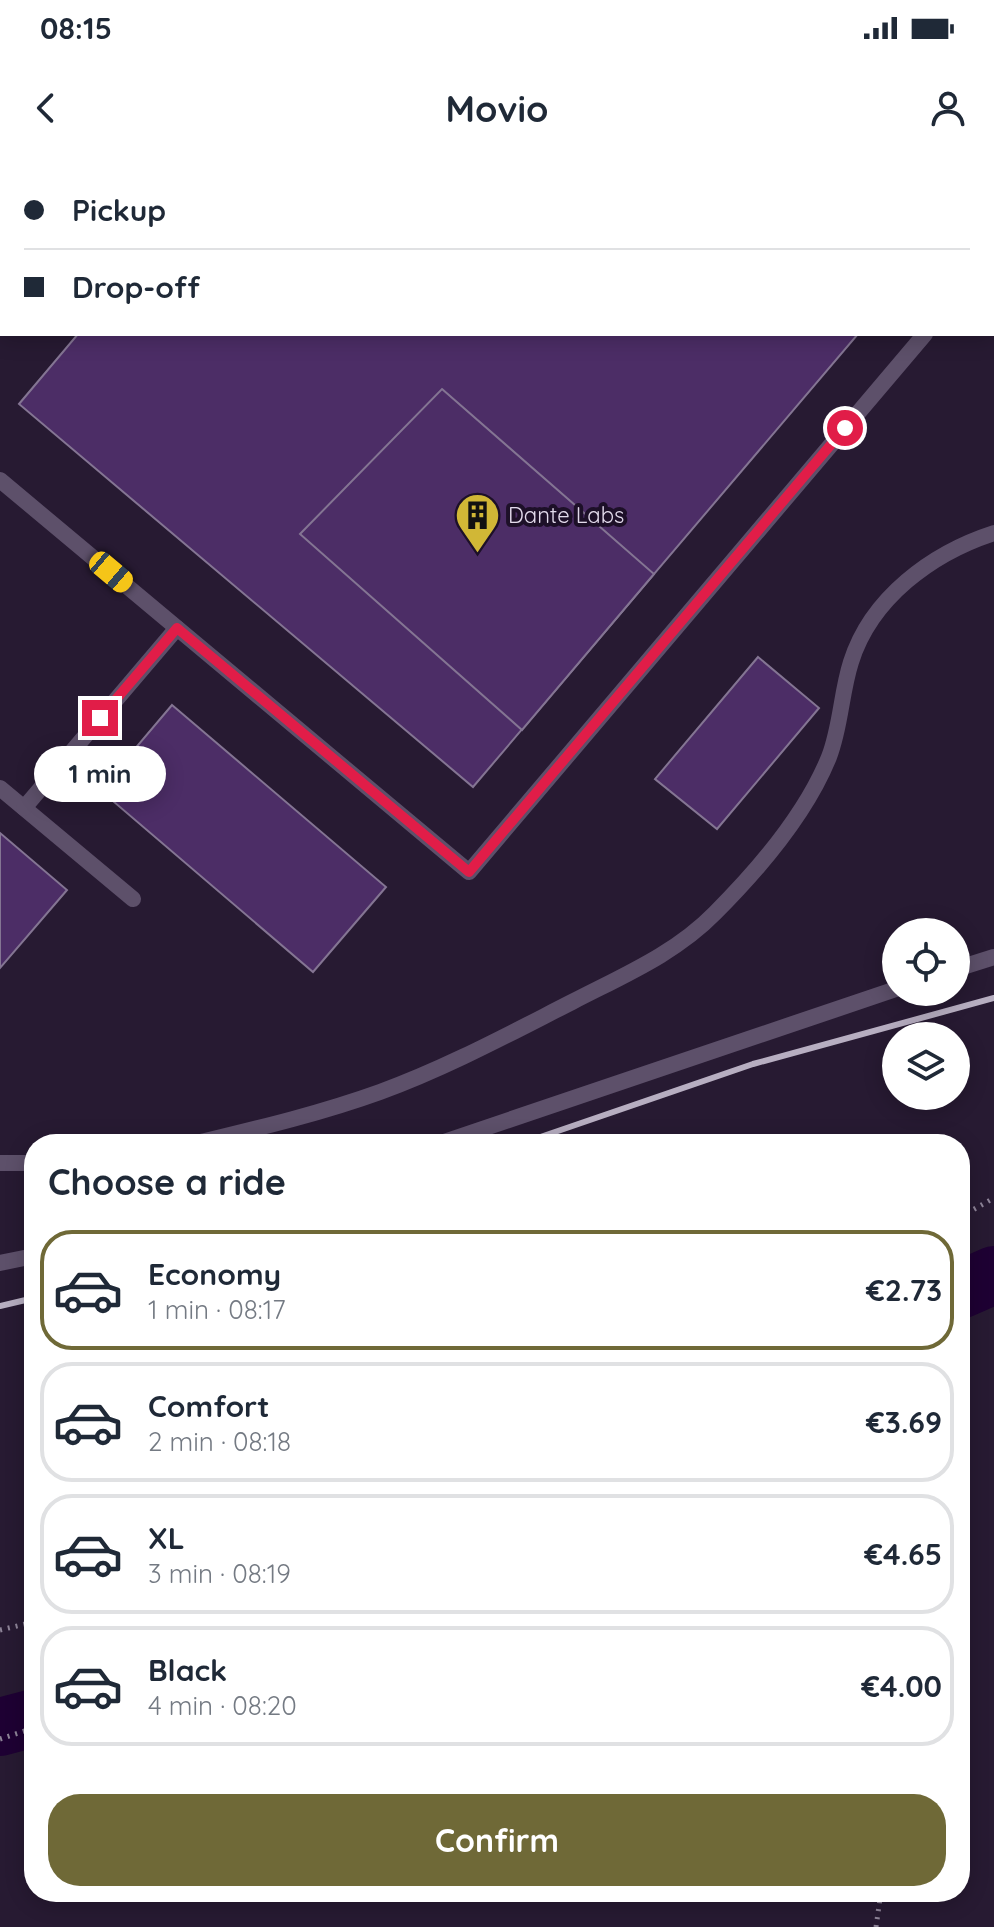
<!DOCTYPE html>
<html lang="en">
<head>
<meta charset="utf-8">
<style>
	body { margin:0; font-family:Quicksand,sans-serif; background:#f6f6f7; color:#1f2937; height:100vh; display:flex; flex-direction:column; font-size:30px; white-space:nowrap }
	* { box-sizing:border-box; margin:0 }
	p { font-size:26px; color:#747a83 }
	.icon { flex:none; width:44px; height:44px; fill:none; stroke:currentColor; stroke-width:2; stroke-linecap:round; stroke-linejoin:round }
	.map { position:relative; flex:1; overflow:hidden }
	.drawer { position:absolute; left:24px; top:974px; width:946px; height:768px; display:flex; flex-direction:column; background:#fff; border-radius:32px; box-shadow:0 4px 20px #0003 }
	.drawer>* { flex:none }
	.banner { position:absolute; left:0px; top:0px; width:994px; height:176px; box-shadow:0 4px 20px #0003; display:grid; align-content:center; height:176px; padding:0 24px; background:#fff }
	.buttons { position:absolute; left:882px; top:758px; display:grid; gap:16px }
	.buttons a { display:grid; place-items:center; width:88px; height:88px; border-radius:50%; background:#fff; box-shadow:0 4px 20px #0003; font-size:40px }
	.end { position:absolute; width:36px; height:36px; margin:-18px; border:10px solid #e11d48; background:#fff; box-shadow:0 0 0 4px #fff }
	.from { border-radius:50% }
	.bubble { position:absolute; height:56px; border-radius:28px; background:#fff; box-shadow:0 4px 20px #0003; font-size:26px; font-weight:800; line-height:56px; text-align:center }
	.car { position:absolute; width:24px; height:48px; margin:-24px -12px; border-radius:10px; box-shadow:0 0 6px 2px #0007; background:linear-gradient(#f5c518 24%,#345 0 40%,#f5c518 0 76%,#345 0 86%,#f5c518 0) }
	.banner b { display:flex; align-items:center; gap:28px; height:76px; font-size:30px }
	.banner b+b { border-top:2px solid #e0e1e3 }
	.banner i { width:20px; height:20px; background:#1f2937 }
	ul { padding:0; list-style:none }
	li { display:flex; align-items:center; gap:24px; height:120px; margin:0 16px 12px; padding:0 8px; border:4px solid #e0e1e3; border-radius:32px }
	li div { flex:1 }
	li b { display:block; font-size:30px }
	li em { font-style:normal; font-weight:800 }
	li.on { border-color:#6f6937 }
	li>.icon { width:72px; height:72px; stroke-width:1.5 }
	h2 { padding:0 24px; font-size:36px; line-height:96px }
	.button { display:flex; gap:16px; margin-top:auto; padding:16px 24px }
	.button a { flex:1; height:92px; border-radius:32px; background:#6f6937; color:#fff; font-size:32px; font-weight:800; line-height:92px; text-align:center }
	.status { display:flex; justify-content:space-between; align-items:center; height:56px; padding:0 40px; background:#fff; direction:ltr }
	.status svg { height:22px; fill:currentColor }
	header { display:flex; justify-content:space-between; align-items:center; height:104px; padding:0 24px; background:#fff; font-size:36px; font-weight:800 }
	.map>svg:first-child { display:block }
	.lines { fill:none; stroke-linecap:round; stroke-linejoin:round }
	.river { stroke:#1e0033; stroke-width:58 }
	.building { fill:#4c2d66; stroke:#847593; stroke-width:2 }
	.path { stroke:#8e8498; stroke-width:5; stroke-dasharray:2 6; stroke-linecap:butt }
	.service { stroke:#5d506a; stroke-width:16 }
	.rail { stroke:#b7aec1; stroke-width:6 }
	.route { stroke:#e11d48; stroke-width:10 }
	.labels { text-anchor:middle; dominant-baseline:central; stroke-width:8; stroke-linejoin:round; paint-order:stroke }
	.poi-label { font-size:22px; fill:#e3dbec; stroke:#1d1028; text-anchor:start }
</style>
</head>
<body>
<div class="status"><b>08:15</b><svg viewBox="0 0 49 12"><path d="M0 12V9h3v3zM5 12V6h3v6zM10 12V3h3v9zM15 12V0h3v12zM26 1h20v11H26zM47 4h2v5h-2z"/></svg></div>
<header><svg class="icon" aria-label="back" viewBox="0 0 24 24"><path d="M15 5l-7 7 7 7"/></svg>Movio<svg class="icon" aria-label="person" viewBox="0 0 24 24"><circle cx="12" cy="8" r="4"/><path d="M4 21q1-7 8-7t8 7"/></svg></header>
<div class="map">
<svg width="994" height="1767" viewBox="0 0 994 1767">
	<rect width="100%" height="100%" fill="#271a32"/>
	<g class="lines">
		<g class="river">
			<polyline points="960,1130 994,1115"/>
			<polyline points="0,1567 34,1558"/>
		</g>
	</g>
	<g class="building">
		<polygon points="226,0 864,0 866,2 224,2"/>
		<polygon points="78,174 858,174 473,627 19,244"/>
		<polygon points="442,229 654,414 522,570 300,374"/>
		<polygon points="758,497 819,548 717,669 655,619"/>
		<polygon points="172,545 386,727 313,812 100,630"/>
		<polygon points="0,673 67,730 0,808"/>
	</g>
	<g class="lines">
		<g class="path">
			<polyline points="960,1057 994,1038"/>
			<polyline points="0,1470 34,1462"/>
			<polyline points="0,1579 34,1568"/>
			<polyline points="876,1767 881,1732"/>
		</g>
		<g class="service">
			<polyline points="924,0 926,2"/>
			<polyline points="140,2 141,0"/>
			<polyline points="992,58 994,59"/>
			<polyline points="992,94 994,92"/>
			<polyline points="0,162 2,160"/>
			<polyline points="0,320 469,712 925,174"/>
			<polyline points="0,628 133,739"/>
			<polyline points="24,648 177,468"/>
			<polyline points="956,809 994,797"/>
			<path d="M193 984C255 969 319 954 380 932 446 908 509 874 572 842 622 816 675 794 715 753 759 709 806 654 829 597 841 566 841 533 851 502 871 438 932 393 994 373"/>
			<polyline points="438,984 896,829"/>
			<polyline points="0,1003 34,1003"/>
			<polyline points="0,1103 34,1096"/>
		</g>
		<g class="rail">
			<polyline points="520,984 753,904 994,838"/>
			<polyline points="0,1146 34,1138"/>
		</g>
	</g>
	<g class="lines">
		<polyline class="route" points="100,558 177,468 469,712 845,268"/>
	</g>
	<defs>
		<symbol id="building-pin" viewBox="-11 -11 22 30"><path d="M0 17L-7.5 6A9.5 9.5 0 1 1 7.5 6Z" fill="#d1b736" stroke="#1d1028"/><path d="M-4-6H4V6H1V3H-1V6H-4ZM-2.5-4.3h1.7v1.8h-1.7ZM.8-4.3h1.7v1.8H.8ZM-2.5-1h1.7V.8h-1.7ZM.8-1h1.7V.8H.8Z" fill="#111"/></symbol>
	</defs>
	<g fill-rule="evenodd">
		<use href="#building-pin" x="452" y="330" width="51" height="69"/>
	</g>
	<g class="labels">
		<g class="poi-label">
			<text x="508" y="355">Dante Labs</text>
		</g>
	</g>
</svg>
<div class="buttons">
<a><svg class="icon" aria-label="locate" viewBox="0 0 24 24"><circle cx="12" cy="12" r="6"/><path d="M12 2v4M12 18v4M2 12h4M18 12h4"/></svg></a>
<a><svg class="icon" aria-label="layers" viewBox="0 0 24 24"><path d="M12 4l9 5-9 5-9-5zM3 14l9 5 9-5"/></svg></a>
</div>
<i class="end from" style="left:845px;top:268px"></i>
<i class="end" style="left:100px;top:558px"></i>
<div class="bubble" style="left:34px;top:586px;width:132px">1 min</div>
<i class="car" style="left:111px;top:412px;rotate:130deg"></i>
<div class="banner">
<b><i class="from"></i>Pickup</b>
<b><i></i>Drop-off</b>
</div>
<section class="drawer">
<h2>Choose a ride</h2>
<ul>
<li class="on"><svg class="icon" aria-label="car" viewBox="0 0 24 24"><path d="M5 17H2v-5l4-1 3-4h7l3 4 3 1v5h-3M9 17h6M6 11h13"/><circle cx="7" cy="17" r="2"/><circle cx="17" cy="17" r="2"/></svg><div><b>Economy</b><p>1 min · 08:17</p></div><em>€2.73</em></li>
<li><svg class="icon" aria-label="car" viewBox="0 0 24 24"><path d="M5 17H2v-5l4-1 3-4h7l3 4 3 1v5h-3M9 17h6M6 11h13"/><circle cx="7" cy="17" r="2"/><circle cx="17" cy="17" r="2"/></svg><div><b>Comfort</b><p>2 min · 08:18</p></div><em>€3.69</em></li>
<li><svg class="icon" aria-label="car" viewBox="0 0 24 24"><path d="M5 17H2v-5l4-1 3-4h7l3 4 3 1v5h-3M9 17h6M6 11h13"/><circle cx="7" cy="17" r="2"/><circle cx="17" cy="17" r="2"/></svg><div><b>XL</b><p>3 min · 08:19</p></div><em>€4.65</em></li>
<li><svg class="icon" aria-label="car" viewBox="0 0 24 24"><path d="M5 17H2v-5l4-1 3-4h7l3 4 3 1v5h-3M9 17h6M6 11h13"/><circle cx="7" cy="17" r="2"/><circle cx="17" cy="17" r="2"/></svg><div><b>Black</b><p>4 min · 08:20</p></div><em>€4.00</em></li>
</ul>
<div class="button"><a>Confirm</a></div>
</section>
</div>
</body>
</html>
